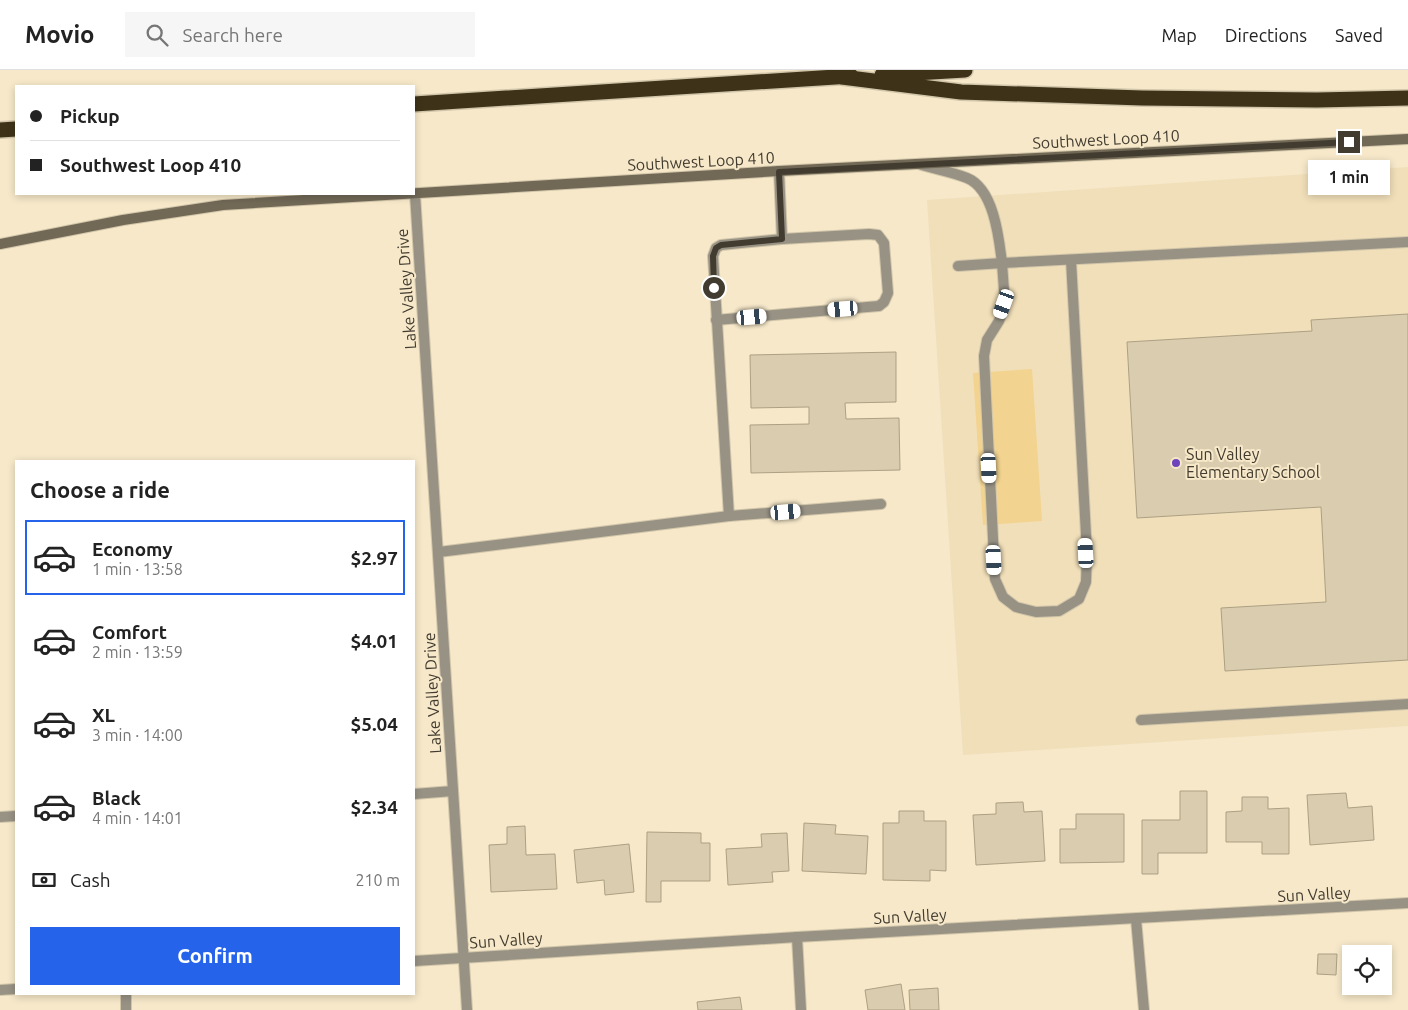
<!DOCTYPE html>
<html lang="en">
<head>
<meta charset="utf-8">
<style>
	body { margin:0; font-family:Ubuntu,sans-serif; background:#f6f6f6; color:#222; height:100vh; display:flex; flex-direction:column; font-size:19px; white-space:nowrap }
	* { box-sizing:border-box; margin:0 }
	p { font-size:16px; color:#767676 }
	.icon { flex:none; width:28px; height:28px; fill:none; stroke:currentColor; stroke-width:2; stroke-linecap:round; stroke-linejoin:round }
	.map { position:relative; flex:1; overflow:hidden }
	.drawer { position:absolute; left:15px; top:390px; width:400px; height:535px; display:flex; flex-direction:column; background:#fff; border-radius:0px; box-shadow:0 2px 8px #0003 }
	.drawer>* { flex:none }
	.banner { position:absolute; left:15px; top:15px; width:400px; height:110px; border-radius:0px; box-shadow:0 2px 8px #0003; display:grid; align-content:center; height:110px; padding:0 15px; background:#fff }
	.tools { position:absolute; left:1342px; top:875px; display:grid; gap:10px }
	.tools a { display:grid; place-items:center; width:50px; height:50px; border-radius:0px; background:#fff; box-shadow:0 2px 8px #0003; font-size:25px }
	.end { position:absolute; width:22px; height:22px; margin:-11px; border:6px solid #423c30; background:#fff; box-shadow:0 0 0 2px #fff }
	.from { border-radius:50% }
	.bubble { position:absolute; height:35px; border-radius:0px; background:#fff; box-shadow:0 2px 8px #0003; font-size:16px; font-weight:600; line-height:35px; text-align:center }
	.car { position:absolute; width:15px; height:30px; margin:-15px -8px; border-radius:6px; box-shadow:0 0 4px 1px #0007; background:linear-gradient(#fff 24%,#345 0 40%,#fff 0 76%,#345 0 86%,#fff 0) }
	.banner b { display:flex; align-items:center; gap:18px; height:48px; font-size:19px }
	.banner b+b { border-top:1px solid #e0e0e0 }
	.banner i { width:12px; height:12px; background:#222 }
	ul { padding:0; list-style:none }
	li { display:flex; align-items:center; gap:15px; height:75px; margin:0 10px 8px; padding:0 5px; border:2px solid transparent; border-radius:0px }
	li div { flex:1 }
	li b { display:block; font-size:19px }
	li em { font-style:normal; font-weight:600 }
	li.current { border-color:#2563eb }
	li>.icon { width:45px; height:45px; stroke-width:1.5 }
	h2 { padding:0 15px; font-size:22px; line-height:60px }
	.pay { display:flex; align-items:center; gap:12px; height:55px; padding:0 15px; font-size:19px }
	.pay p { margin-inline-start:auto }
	.button { display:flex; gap:10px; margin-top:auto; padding:10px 15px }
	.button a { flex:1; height:58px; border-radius:0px; background:#2563eb; color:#fff; font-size:20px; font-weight:600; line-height:58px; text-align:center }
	header { display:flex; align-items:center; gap:30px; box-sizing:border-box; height:70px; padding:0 25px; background:#fff; border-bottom:1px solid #e0e0e0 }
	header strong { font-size:24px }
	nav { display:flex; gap:28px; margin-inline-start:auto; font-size:18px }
	.search { width:350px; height:45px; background:#f6f6f6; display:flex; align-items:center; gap:12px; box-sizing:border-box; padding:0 18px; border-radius:0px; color:#767676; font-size:19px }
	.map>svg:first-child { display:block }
	.built { fill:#f1dfb9 }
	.green { fill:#f2d38f }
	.building { fill:#daccae; stroke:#ada083 }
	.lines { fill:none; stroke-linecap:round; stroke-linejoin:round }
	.lane-casing { stroke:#d2c6aa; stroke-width:12 }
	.street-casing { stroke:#d2c6aa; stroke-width:12 }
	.secondary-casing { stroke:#d2c6aa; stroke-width:12 }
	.highway-casing { stroke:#d2c6aa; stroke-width:18 }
	.lane { stroke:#989285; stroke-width:10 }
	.street { stroke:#989285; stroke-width:10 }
	.secondary { stroke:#716856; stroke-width:10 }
	.highway { stroke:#3e3319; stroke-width:15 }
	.route { stroke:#423c30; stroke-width:6 }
	.poi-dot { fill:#6f43bb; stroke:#f6e8c9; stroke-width:2 }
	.labels { text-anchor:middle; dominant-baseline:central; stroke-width:4; stroke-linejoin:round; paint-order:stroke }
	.street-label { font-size:16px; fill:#423c30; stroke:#f6e8c9 }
	.poi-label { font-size:16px; fill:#423c30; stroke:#f6e8c9; text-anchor:start }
</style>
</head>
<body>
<header>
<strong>Movio</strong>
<div class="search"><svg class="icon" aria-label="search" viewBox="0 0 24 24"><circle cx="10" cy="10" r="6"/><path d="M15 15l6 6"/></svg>Search here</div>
<nav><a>Map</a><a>Directions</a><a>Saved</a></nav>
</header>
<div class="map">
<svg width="1408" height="940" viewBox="0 0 1408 940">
	<rect width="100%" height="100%" fill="#f6e8c9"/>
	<polygon class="built" points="1408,97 1408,656 963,685 927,130"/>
	<polygon class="green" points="1032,299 1042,451 983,455 973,303"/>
	<g class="building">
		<polygon points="1408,244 1408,590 1225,601 1221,538 1326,532 1321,437 1137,448 1127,272 1312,261 1311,250"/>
		<polygon points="896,282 896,332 845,333 846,349 899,348 900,400 751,403 750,355 809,354 809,337 751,338 750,285"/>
		<polygon points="1180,721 1207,721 1207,783 1158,783 1158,804 1142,804 1142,750 1180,750"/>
		<polygon points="1346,723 1348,738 1372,736 1374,770 1310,775 1307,725"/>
		<polygon points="1242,727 1268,727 1268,739 1289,738 1289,784 1262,784 1262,772 1226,772 1226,742 1242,741"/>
		<polygon points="1023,732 1024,742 1042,741 1045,791 976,795 973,745 996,744 996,733"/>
		<polygon points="899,741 924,741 924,751 946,751 946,801 930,800 930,811 883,810 883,753 899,753"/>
		<polygon points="1076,744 1124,744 1124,792 1060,793 1060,759 1076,759"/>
		<polygon points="804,753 836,755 835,764 868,766 866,804 802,801"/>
		<polygon points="525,756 526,785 555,784 557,819 491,822 489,775 507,774 507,757"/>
		<polygon points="647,762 701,763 701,773 710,773 710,811 661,811 661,832 646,832"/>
		<polygon points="787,763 789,801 772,802 773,812 728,815 726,779 762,777 761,764"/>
		<polygon points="629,774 634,822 605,825 604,810 577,813 574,780"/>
		<polygon points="1318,884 1337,884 1336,905 1317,904"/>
		<polygon points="901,914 905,940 868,940 865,920"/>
		<polygon points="938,918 939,940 910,940 909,920"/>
		<polygon points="740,927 742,940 698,940 697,932"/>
	</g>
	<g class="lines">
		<defs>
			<g id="lane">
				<path d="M919 94C934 99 952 102 967 108 994 119 999 168 1002 193L1408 172"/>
				<polyline points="958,196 1002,193 1005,234 999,251 987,270 984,286 995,509 1003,527 1016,537 1036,542 1059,541 1079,529 1086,512 1087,483 1071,190"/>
				<polyline points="716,250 879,236 884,232 888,223 884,173 878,165 869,164 782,169"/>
				<polyline points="729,446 713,186 716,178 721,175 782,169 779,101"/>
				<polyline points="439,482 729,446 881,434"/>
				<polyline points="1141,650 1408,634"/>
				<polyline points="414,724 453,721"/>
				<polyline points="0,747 16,746"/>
			</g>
			<g id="street">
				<polyline points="415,124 467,940"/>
				<polyline points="1136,849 1144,940"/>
				<polyline points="797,867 801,940"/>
				<polyline points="414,891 797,867 1408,833"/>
				<polyline points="0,920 16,919"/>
				<polyline points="126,924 126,940"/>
			</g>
			<polyline id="secondary" points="0,174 123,150 223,135 779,101 1408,69"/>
			<g id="highway">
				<polyline points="882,5 965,0"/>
				<polyline points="842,7 961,22 1142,28 1317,30 1408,28"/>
				<polyline points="414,34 851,6"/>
				<polyline points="0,60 16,59"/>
			</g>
		</defs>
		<use href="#lane" class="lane-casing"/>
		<use href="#street" class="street-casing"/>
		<use href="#secondary" class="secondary-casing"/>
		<use href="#highway" class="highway-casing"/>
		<use href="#lane" class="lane"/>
		<use href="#street" class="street"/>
		<use href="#secondary" class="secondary"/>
		<use href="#highway" class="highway"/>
	</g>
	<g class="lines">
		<polyline class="route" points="714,218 713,186 716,178 721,175 782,169 779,102 1349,72"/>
	</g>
	<circle class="poi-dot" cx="1176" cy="393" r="5"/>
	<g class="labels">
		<g class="street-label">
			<text transform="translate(1106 69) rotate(-3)">Southwest Loop 410</text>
			<text transform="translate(701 91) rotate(-3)">Southwest Loop 410</text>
			<text transform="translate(406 219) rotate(-94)">Lake Valley Drive</text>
			<text transform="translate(432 623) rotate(-93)">Lake Valley Drive</text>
			<text transform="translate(1314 824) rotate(-3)">Sun Valley</text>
			<text transform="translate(910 846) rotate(-3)">Sun Valley</text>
			<text transform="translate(506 870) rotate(-4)">Sun Valley</text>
		</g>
		<g class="poi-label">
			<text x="1186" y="384">Sun Valley<tspan x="1186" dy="18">Elementary School</tspan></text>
		</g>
	</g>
</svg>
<div class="tools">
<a><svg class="icon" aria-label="locate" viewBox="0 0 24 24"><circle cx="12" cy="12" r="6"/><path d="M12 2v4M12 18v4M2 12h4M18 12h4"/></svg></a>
</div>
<i class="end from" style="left:714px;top:218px"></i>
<i class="end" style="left:1349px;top:72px"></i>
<div class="bubble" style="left:1308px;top:90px;width:82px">1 min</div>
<i class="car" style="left:1004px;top:234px;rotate:200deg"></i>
<i class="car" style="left:843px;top:239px;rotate:265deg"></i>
<i class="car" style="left:752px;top:247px;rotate:85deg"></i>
<i class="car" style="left:989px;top:398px;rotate:177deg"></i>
<i class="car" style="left:786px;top:442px;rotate:85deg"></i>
<i class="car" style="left:1086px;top:483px;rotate:357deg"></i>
<i class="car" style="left:994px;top:490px;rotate:177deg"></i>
<div class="banner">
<b><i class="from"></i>Pickup</b>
<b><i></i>Southwest Loop 410</b>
</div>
<section class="drawer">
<h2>Choose a ride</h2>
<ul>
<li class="current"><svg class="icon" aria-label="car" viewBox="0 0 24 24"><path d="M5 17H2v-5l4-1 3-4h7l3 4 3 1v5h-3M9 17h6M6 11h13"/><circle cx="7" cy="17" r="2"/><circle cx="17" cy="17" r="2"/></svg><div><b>Economy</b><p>1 min · 13:58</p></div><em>$2.97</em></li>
<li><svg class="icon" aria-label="car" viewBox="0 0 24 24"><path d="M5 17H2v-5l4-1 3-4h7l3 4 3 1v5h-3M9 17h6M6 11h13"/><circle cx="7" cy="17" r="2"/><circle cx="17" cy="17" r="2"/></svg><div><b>Comfort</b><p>2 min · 13:59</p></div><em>$4.01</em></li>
<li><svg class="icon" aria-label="car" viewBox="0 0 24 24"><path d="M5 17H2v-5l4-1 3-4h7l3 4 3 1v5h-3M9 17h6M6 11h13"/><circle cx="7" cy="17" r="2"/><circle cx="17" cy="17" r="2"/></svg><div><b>XL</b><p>3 min · 14:00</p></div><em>$5.04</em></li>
<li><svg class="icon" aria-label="car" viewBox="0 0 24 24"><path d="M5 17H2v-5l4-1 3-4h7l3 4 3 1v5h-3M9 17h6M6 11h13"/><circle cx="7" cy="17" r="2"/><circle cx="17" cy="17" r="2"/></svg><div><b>Black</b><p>4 min · 14:01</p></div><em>$2.34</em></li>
</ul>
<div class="pay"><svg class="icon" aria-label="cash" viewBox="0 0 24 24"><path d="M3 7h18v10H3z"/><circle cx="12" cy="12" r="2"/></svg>Cash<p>210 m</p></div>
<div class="button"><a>Confirm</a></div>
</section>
</div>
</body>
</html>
